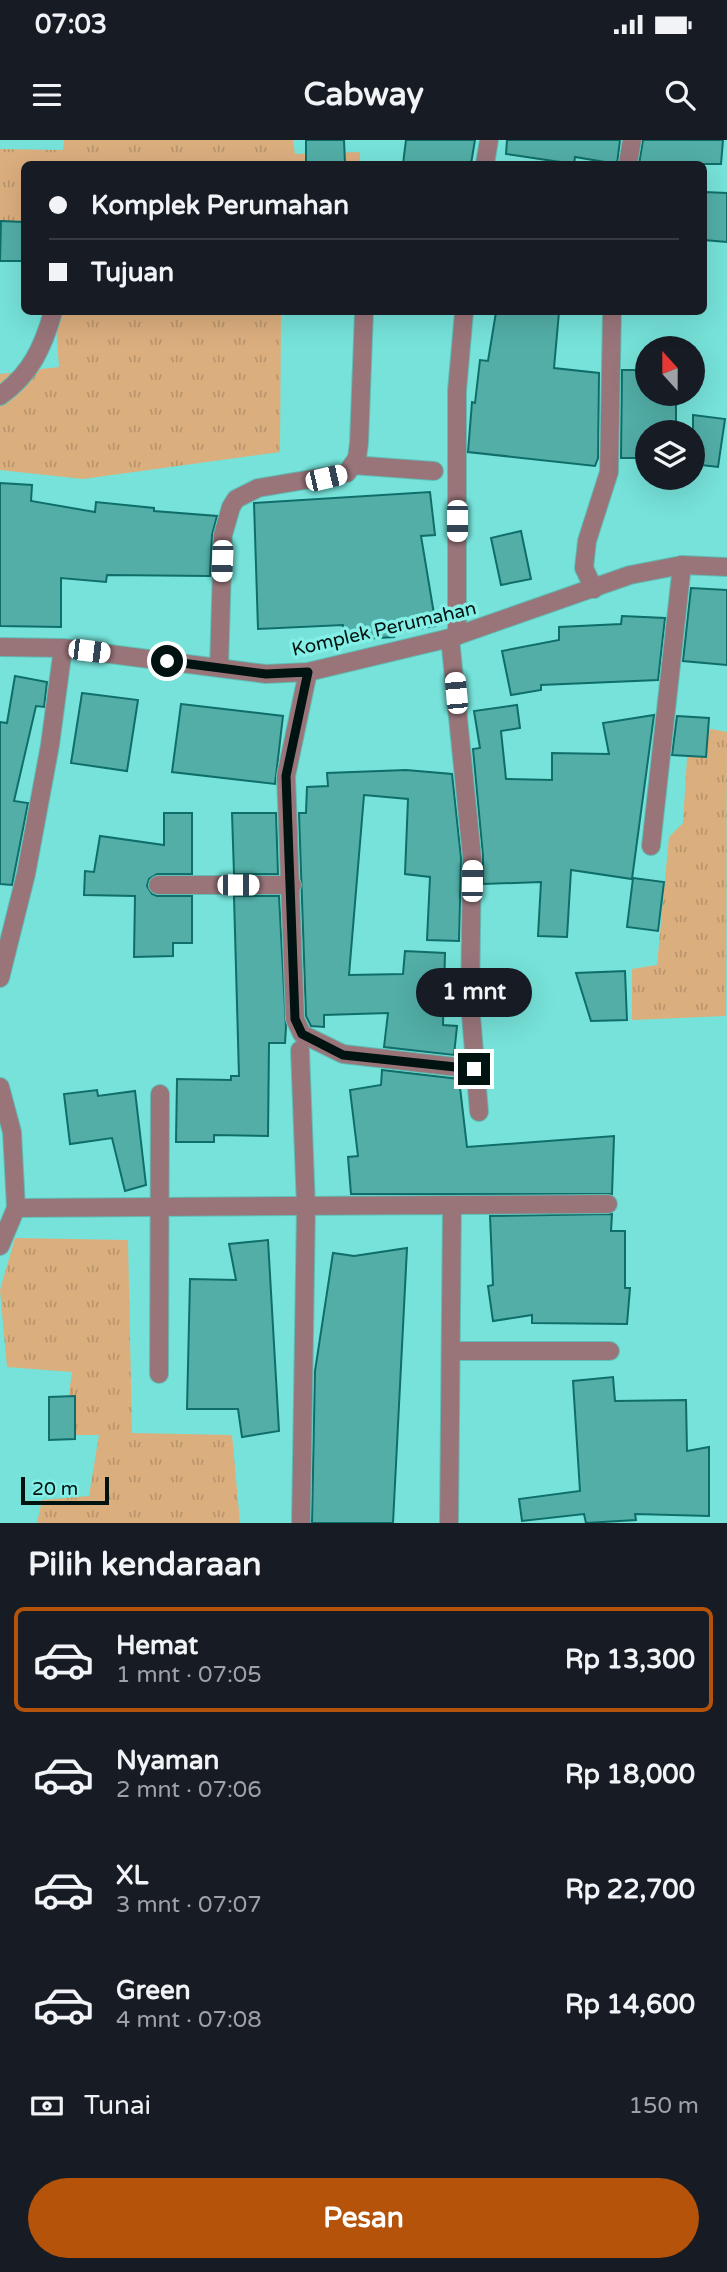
<!DOCTYPE html>
<html lang="id">
<head>
<meta charset="utf-8">
<style>
	body { margin:0; font-family:"Varela Round",sans-serif; background:#20242c; color:#f1f3f6; height:100vh; display:flex; flex-direction:column; font-size:26px; white-space:nowrap }
	* { box-sizing:border-box; margin:0 }
	p { font-size:23px; color:#9ea1a6 }
	.icon { flex:none; width:38px; height:38px; fill:none; stroke:currentColor; stroke-width:2; stroke-linecap:round; stroke-linejoin:round }
	.map { position:relative; height:1383px; overflow:hidden }
	.drawer { display:flex; flex-direction:column; background:#171b24; flex:1 }
	.drawer>* { flex:none }
	.banner { position:absolute; left:21px; top:21px; width:686px; height:154px; border-radius:10px; box-shadow:0 7px 28px #0002; display:grid; align-content:center; height:154px; padding:0 28px; background:#171b24 }
	.needle { width:46px; rotate:339deg }
	.buttons { position:absolute; left:635px; top:196px; display:grid; gap:14px }
	.buttons a { display:grid; place-items:center; width:70px; height:70px; border-radius:50%; background:#171b24; box-shadow:0 7px 28px #0002; font-size:35px }
	.scale { position:absolute; left:21px; bottom:18px; width:88px; box-sizing:border-box; padding-left:7px; border:4px solid #001311; border-top:0; font-size:19px; line-height:24px; white-space:nowrap; color:#001311; -webkit-text-stroke:5px #83efe6; paint-order:stroke }
	.end { position:absolute; width:32px; height:32px; margin:-16px; border:9px solid #001311; background:#fff; box-shadow:0 0 0 4px #fff }
	.from { border-radius:50% }
	.bubble { position:absolute; height:49px; border-radius:24px; background:#171b24; box-shadow:0 7px 28px #0002; font-size:23px; font-weight:700; line-height:49px; text-align:center }
	.car { position:absolute; width:21px; height:42px; margin:-21px -10px; border-radius:9px; box-shadow:0 0 5px 2px #0007; background:linear-gradient(#fff 24%,#345 0 40%,#fff 0 76%,#345 0 86%,#fff 0) }
	.banner b { display:flex; align-items:center; gap:24px; height:66px; font-size:26px }
	.banner b+b { border-top:2px solid #363941 }
	.banner i { width:18px; height:18px; background:#f1f3f6 }
	ul { padding:0; list-style:none }
	li { display:flex; align-items:center; gap:21px; height:105px; margin:0 14px 10px; padding:0 14px; border:4px solid transparent; border-radius:10px }
	li div { flex:1 }
	li b { display:block; font-size:26px }
	li em { font-style:normal; font-weight:700 }
	li.selected { border-color:#b45309 }
	li>.icon { width:63px; height:63px; stroke-width:1.5 }
	h2 { padding:0 28px; font-size:32px; line-height:84px }
	.pay { display:flex; align-items:center; gap:18px; height:77px; padding:0 28px; font-size:26px }
	.pay p { margin-inline-start:auto }
	.action { display:flex; gap:14px; margin-top:auto; padding:14px 28px }
	.action a { flex:1; height:80px; border-radius:42px; background:#b45309; color:#fff; font-size:28px; font-weight:700; line-height:80px; text-align:center }
	.status { display:flex; justify-content:space-between; align-items:center; height:49px; padding:0 35px; background:#171b24; direction:ltr }
	.status svg { height:19px; fill:currentColor }
	header { display:flex; justify-content:space-between; align-items:center; height:91px; padding:0 28px; background:#171b24; font-size:32px; font-weight:700 }
	.map>svg:first-child { display:block }
	.grass { fill:url(#grass-tufts) }
	.building { fill:#52aea7; stroke:#0f6e69; stroke-width:2 }
	.lines { fill:none; stroke-linecap:round; stroke-linejoin:round }
	.street-casing { stroke:#61bdb5; stroke-width:20 }
	.street { stroke:#99757a; stroke-width:18 }
	.route { stroke:#001311; stroke-width:9 }
	.labels { text-anchor:middle; dominant-baseline:central; stroke-width:7; stroke-linejoin:round; paint-order:stroke }
	.street-label { font-size:19px; fill:#001311; stroke:#83efe6 }
</style>
</head>
<body>
<div class="status"><b>07:03</b><svg viewBox="0 0 49 12"><path d="M0 12V9h3v3zM5 12V6h3v6zM10 12V3h3v9zM15 12V0h3v12zM26 1h20v11H26zM47 4h2v5h-2z"/></svg></div>
<header><svg class="icon" aria-label="menu" viewBox="0 0 24 24"><path d="M4 6h16M4 12h16M4 18h16"/></svg>Cabway<svg class="icon" aria-label="search" viewBox="0 0 24 24"><circle cx="10" cy="10" r="6"/><path d="M15 15l6 6"/></svg></header>
<div class="map">
<svg width="727" height="1383" viewBox="0 0 727 1383">
	<defs>
		<pattern id="grass-tufts" width="24" height="20" patternUnits="userSpaceOnUse" patternTransform="scale(1.75)"><rect width="24" height="20" fill="#dbae7e"/><path d="M3 7l-1-3M5 7V3M7 7l1-3M15 17l-1-3M17 17v-4M19 17l1-3" fill="none" stroke="#ba956c"/></pattern>
	</defs>
	<rect width="100%" height="100%" fill="#76e2d9"/>
	<g class="grass">
		<polygon points="64,0 293,0 295,14 360,12 360,24 24,24 24,116 21,115 17,87 0,90 0,9 63,10"/>
		<polygon points="55,172 281,172 280,312 83,339 0,330 0,234 59,227"/>
		<polygon points="689,585 727,592 726,876 632,880 632,829 657,825 669,697 683,683"/>
		<polygon points="15,1098 128,1100 132,1293 232,1295 240,1383 37,1383 42,1360 89,1356 99,1295 63,1295 72,1232 7,1227 0,1150"/>
	</g>
	<g class="building">
		<polygon points="306,0 344,0 345,24 306,24"/>
		<polygon points="406,0 475,0 471,24 403,24"/>
		<polygon points="507,0 620,0 617,24 575,17 574,24 506,14"/>
		<polygon points="643,0 723,0 721,24 639,24"/>
		<polygon points="704,52 727,53 727,102 704,100"/>
		<polygon points="1,81 24,82 24,121 0,121"/>
		<polygon points="496,172 559,172 554,228 599,233 598,318 595,326 468,312 472,262 475,263 480,220 488,221"/>
		<polygon points="622,230 648,230 648,254 676,254 676,292 648,292 648,318 621,318"/>
		<polygon points="693,275 725,279 718,327 693,324"/>
		<polygon points="0,343 32,345 31,361 95,372 96,362 154,368 154,371 217,376 212,395 210,436 107,435 106,442 61,438 61,487 0,486"/>
		<polygon points="430,352 435,395 421,396 436,486 393,493 394,497 344,500 343,485 258,489 254,363"/>
		<polygon points="521,391 531,439 501,445 491,398"/>
		<polygon points="691,448 727,450 727,525 683,521"/>
		<polygon points="622,476 665,478 658,540 541,545 541,550 511,555 502,511 559,500 559,487 621,484"/>
		<polygon points="15,536 47,542 44,567 36,566 14,661 28,663 12,745 0,744 0,582 7,583"/>
		<polygon points="82,553 138,560 127,631 71,623"/>
		<polygon points="181,564 283,576 275,644 172,632"/>
		<polygon points="517,565 520,588 501,591 506,639 552,640 552,613 609,614 603,583 654,575 632,739 571,730 567,797 538,796 541,742 483,744 483,716 473,609 480,608 474,571"/>
		<polygon points="677,576 709,578 706,617 672,615"/>
		<polygon points="406,630 452,634 461,718 459,801 427,800 430,737 405,734 408,659 364,655 349,835 403,834 405,811 445,813 443,885 457,886 454,915 384,907 388,873 324,875 324,887 311,886 306,876 299,673 306,673 307,647 328,646 327,633"/>
		<polygon points="164,673 192,673 192,734 157,734 149,739 147,746 152,754 157,756 192,756 192,803 173,803 173,816 134,817 135,756 84,755 85,731 94,732 100,696 164,705"/>
		<polygon points="232,673 276,673 278,734 234,734"/>
		<polygon points="633,738 664,742 658,791 627,787"/>
		<polygon points="234,756 279,756 286,887 285,903 269,903 268,996 214,995 214,1002 176,1002 177,939 231,940 231,936 239,936"/>
		<polygon points="625,831 627,880 591,881 576,833"/>
		<polygon points="382,930 459,939 467,1007 614,996 612,1054 351,1054 348,1017 358,1016 350,950 381,945"/>
		<polygon points="97,950 98,956 135,951 146,1045 125,1051 112,998 70,1004 64,954"/>
		<polygon points="612,1074 611,1091 625,1091 625,1148 630,1148 627,1184 532,1183 532,1175 493,1181 488,1146 493,1145 490,1076"/>
		<polygon points="268,1100 279,1291 242,1297 238,1269 187,1269 190,1139 236,1140 229,1104"/>
		<polygon points="407,1108 393,1383 312,1383 315,1231 333,1113 354,1116"/>
		<polygon points="613,1237 615,1261 686,1260 687,1311 709,1307 709,1376 635,1374 636,1380 586,1383 584,1374 522,1381 519,1359 580,1351 573,1241"/>
		<polygon points="75,1256 75,1299 49,1300 49,1257"/>
	</g>
	<g class="lines">
		<defs>
			<g id="street">
				<polyline points="485,24 489,0"/>
				<polyline points="628,24 632,0"/>
				<path d="M0 256C31 234 43 207 53 172"/>
				<polyline points="352,325 434,331"/>
				<polyline points="594,449 584,428 587,401 609,332 612,172"/>
				<polyline points="457,496 457,251 464,172"/>
				<polyline points="450,498 472,717 470,863 479,972"/>
				<polyline points="0,507 63,508 266,534 308,532 450,498 630,435 682,425 727,427"/>
				<polyline points="219,527 223,395 231,367 236,359 258,348 347,333 357,318 359,303 364,172"/>
				<polyline points="308,532 286,636 295,879 302,894 343,914 474,929"/>
				<polyline points="651,706 682,425"/>
				<polyline points="158,745 292,745"/>
				<polyline points="0,838 26,734 50,605 63,508"/>
				<polyline points="300,910 306,1067 301,1383"/>
				<polyline points="0,947 12,992 16,1068 0,1106"/>
				<polyline points="452,1065 608,1064"/>
				<polyline points="16,1068 452,1065 449,1383"/>
				<polyline points="451,1211 610,1211"/>
				<polyline points="159,1234 160,954"/>
			</g>
		</defs>
		<use href="#street" class="street-casing"/>
		<use href="#street" class="street"/>
	</g>
	<g class="lines">
		<polyline class="route" points="167,521 266,534 308,532 286,636 295,879 302,894 343,915 474,929"/>
	</g>
	<g class="labels">
		<g class="street-label">
			<text transform="translate(384 489) rotate(-13)">Komplek Perumahan</text>
		</g>
	</g>
</svg>
<div class="buttons">
<a><svg class="needle" viewBox="-14 -14 28 28"><path d="M0-13l5 13h-10z" fill="#e53935"/><path d="M0 13l5-13h-10z" fill="#9ea1a6"/></svg></a>
<a><svg class="icon" aria-label="layers" viewBox="0 0 24 24"><path d="M12 4l9 5-9 5-9-5zM3 14l9 5 9-5"/></svg></a>
</div>
<div class="scale">20 m</div>
<i class="end from" style="left:167px;top:521px"></i>
<i class="end" style="left:474px;top:929px"></i>
<div class="bubble" style="left:416px;top:828px;width:116px">1 mnt</div>
<i class="car" style="left:326px;top:338px;rotate:77deg"></i>
<i class="car" style="left:457px;top:381px;rotate:180deg"></i>
<i class="car" style="left:222px;top:421px;rotate:182deg"></i>
<i class="car" style="left:89px;top:511px;rotate:97deg"></i>
<i class="car" style="left:456px;top:553px;rotate:355deg"></i>
<i class="car" style="left:472px;top:741px;rotate:1deg"></i>
<i class="car" style="left:238px;top:745px;rotate:90deg"></i>
<div class="banner">
<b><i class="from"></i>Komplek Perumahan</b>
<b><i></i>Tujuan</b>
</div>
</div>
<section class="drawer">
<h2>Pilih kendaraan</h2>
<ul>
<li class="selected"><svg class="icon" aria-label="car" viewBox="0 0 24 24"><path d="M5 17H2v-5l4-1 3-4h7l3 4 3 1v5h-3M9 17h6M6 11h13"/><circle cx="7" cy="17" r="2"/><circle cx="17" cy="17" r="2"/></svg><div><b>Hemat</b><p>1 mnt · 07:05</p></div><em>Rp 13,300</em></li>
<li><svg class="icon" aria-label="car" viewBox="0 0 24 24"><path d="M5 17H2v-5l4-1 3-4h7l3 4 3 1v5h-3M9 17h6M6 11h13"/><circle cx="7" cy="17" r="2"/><circle cx="17" cy="17" r="2"/></svg><div><b>Nyaman</b><p>2 mnt · 07:06</p></div><em>Rp 18,000</em></li>
<li><svg class="icon" aria-label="car" viewBox="0 0 24 24"><path d="M5 17H2v-5l4-1 3-4h7l3 4 3 1v5h-3M9 17h6M6 11h13"/><circle cx="7" cy="17" r="2"/><circle cx="17" cy="17" r="2"/></svg><div><b>XL</b><p>3 mnt · 07:07</p></div><em>Rp 22,700</em></li>
<li><svg class="icon" aria-label="car" viewBox="0 0 24 24"><path d="M5 17H2v-5l4-1 3-4h7l3 4 3 1v5h-3M9 17h6M6 11h13"/><circle cx="7" cy="17" r="2"/><circle cx="17" cy="17" r="2"/></svg><div><b>Green</b><p>4 mnt · 07:08</p></div><em>Rp 14,600</em></li>
</ul>
<div class="pay"><svg class="icon" aria-label="cash" viewBox="0 0 24 24"><path d="M3 7h18v10H3z"/><circle cx="12" cy="12" r="2"/></svg>Tunai<p>150 m</p></div>
<div class="action"><a>Pesan</a></div>
</section>
</body>
</html>
